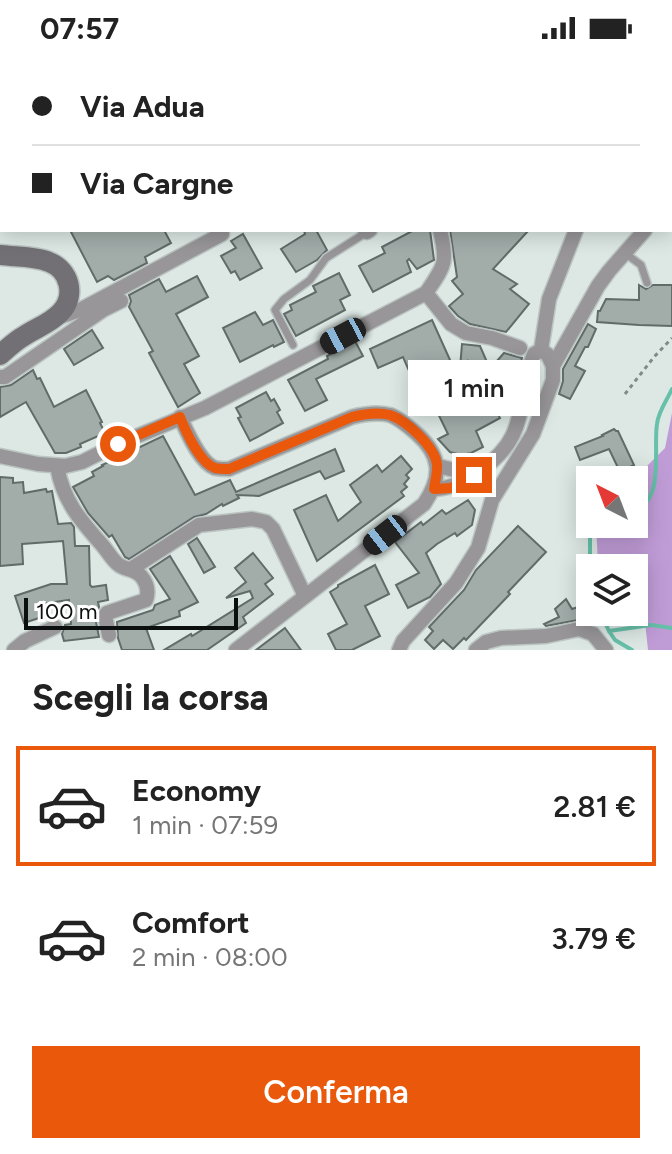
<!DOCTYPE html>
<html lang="it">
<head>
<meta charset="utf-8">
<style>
	body { margin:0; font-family:Figtree,sans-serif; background:#f2f2f2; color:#222; height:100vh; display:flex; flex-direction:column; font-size:30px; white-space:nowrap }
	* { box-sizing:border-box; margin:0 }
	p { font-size:26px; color:#767676 }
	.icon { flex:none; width:44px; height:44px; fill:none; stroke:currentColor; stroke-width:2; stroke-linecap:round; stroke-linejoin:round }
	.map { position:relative; height:594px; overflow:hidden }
	.drawer { display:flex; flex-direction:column; background:#fff; flex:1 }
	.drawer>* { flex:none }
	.banner { position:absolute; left:0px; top:0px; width:672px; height:176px; box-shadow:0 4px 20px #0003; display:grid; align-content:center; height:176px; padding:0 32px; background:#fff }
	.needle { width:52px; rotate:318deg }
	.tools { position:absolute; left:576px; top:410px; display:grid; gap:16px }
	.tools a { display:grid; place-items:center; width:72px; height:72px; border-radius:0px; background:#fff; box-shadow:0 4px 20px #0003; font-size:40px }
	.scale { position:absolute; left:24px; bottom:20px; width:214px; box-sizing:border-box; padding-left:8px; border:4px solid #0b0f0e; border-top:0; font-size:22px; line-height:28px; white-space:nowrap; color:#0b0f0e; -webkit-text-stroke:6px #fff; paint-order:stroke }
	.end { position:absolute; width:36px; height:36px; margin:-18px; border:10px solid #ea580c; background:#fff; box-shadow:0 0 0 4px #fff }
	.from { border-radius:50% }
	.bubble { position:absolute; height:56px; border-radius:0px; background:#fff; box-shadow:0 4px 20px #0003; font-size:26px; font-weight:600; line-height:56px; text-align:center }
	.car { position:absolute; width:24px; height:48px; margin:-24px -12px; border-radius:10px; box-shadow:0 0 6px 2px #0007; background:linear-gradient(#222 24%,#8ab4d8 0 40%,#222 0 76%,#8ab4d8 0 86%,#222 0) }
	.banner b { display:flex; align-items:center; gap:28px; height:76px; font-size:30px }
	.banner b+b { border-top:2px solid #e0e0e0 }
	.banner i { width:20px; height:20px; background:#222 }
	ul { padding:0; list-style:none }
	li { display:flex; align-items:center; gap:24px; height:120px; margin:0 16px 12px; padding:0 16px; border:4px solid transparent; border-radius:0px }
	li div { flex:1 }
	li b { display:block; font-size:30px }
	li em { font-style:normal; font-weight:600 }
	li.current { border-color:#ea580c }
	li>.icon { width:72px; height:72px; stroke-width:1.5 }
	h2 { padding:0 32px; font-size:36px; line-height:96px }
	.cta { display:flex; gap:16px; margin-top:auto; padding:16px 32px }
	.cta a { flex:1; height:92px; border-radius:0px; background:#ea580c; color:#fff; font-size:32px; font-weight:600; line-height:92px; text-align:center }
	.status { display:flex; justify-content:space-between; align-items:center; height:56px; padding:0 40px; background:#fff; direction:ltr }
	.status svg { height:22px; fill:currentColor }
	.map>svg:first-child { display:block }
	.forest { fill:#c09cd7 }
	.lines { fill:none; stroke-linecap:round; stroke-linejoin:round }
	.stream { stroke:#67c0a9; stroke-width:4 }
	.building { fill:#a2adaa; stroke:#616b68; stroke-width:2 }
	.lane-casing { stroke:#bbc5c2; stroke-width:10 }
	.street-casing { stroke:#bbc5c2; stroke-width:17 }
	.secondary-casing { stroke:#bbc5c2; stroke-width:23 }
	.path { stroke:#828a88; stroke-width:3; stroke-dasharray:4 4; stroke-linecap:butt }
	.lane { stroke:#989699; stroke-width:7 }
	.street { stroke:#989699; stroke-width:14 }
	.secondary { stroke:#737075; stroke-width:20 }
	.route { stroke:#ea580c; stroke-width:10 }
</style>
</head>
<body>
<div class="status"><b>07:57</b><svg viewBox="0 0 49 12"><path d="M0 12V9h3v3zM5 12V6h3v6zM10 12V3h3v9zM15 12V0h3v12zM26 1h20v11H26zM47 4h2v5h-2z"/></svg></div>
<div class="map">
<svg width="672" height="594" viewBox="0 0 672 594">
	<rect width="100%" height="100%" fill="#dde8e4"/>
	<polygon class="forest" points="672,357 672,594 648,594 645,566 634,553 634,512 602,512 598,508 596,468 634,468 633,424 665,392"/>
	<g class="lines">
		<g class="stream">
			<polyline points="670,88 672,91"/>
			<path d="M634 453C665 447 653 391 657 368 658 356 667 344 672 333"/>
			<polyline points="590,462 590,513"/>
			<polyline points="600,556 609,575 615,584 632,594"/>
			<polyline points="609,575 651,569 672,572"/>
		</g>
	</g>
	<g class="building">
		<polygon points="70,174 164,174 171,187 145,201 147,207 114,224 108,220 97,226"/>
		<polygon points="304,174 316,174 327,194 317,204 296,216 281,193 305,178"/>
		<polygon points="414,174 430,174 434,204 417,213 409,203 407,205 411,216 373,236 359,210 385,197 382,191"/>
		<polygon points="450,174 529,174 493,213 517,228 510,233 529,248 506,276 470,268 458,260 449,250 463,238 452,225 457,221"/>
		<polygon points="243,178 262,212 240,224 235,215 231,217 221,200 236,192 231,185"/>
		<polygon points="339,217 350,239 340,244 345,254 296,280 284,258 292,254 290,249 316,236 313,230"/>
		<polygon points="197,220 208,241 176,258 199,300 184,308 200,337 178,351 149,297 153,295 129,251 131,245 129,239 159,223 166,236"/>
		<polygon points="639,229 646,233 653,229 672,229 672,270 639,269 597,266 598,255 600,255 606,243 639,244"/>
		<polygon points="255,256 263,269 273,264 284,286 274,291 273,289 240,306 223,272"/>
		<polygon points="432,264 459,324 462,288 480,290 490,313 504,297 522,302 512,343 467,304 500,362 476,375 483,391 471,397 461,399 450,396 438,383 448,378 425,331 423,332 415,315 410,317 403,301 378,312 370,293"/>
		<polygon points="588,268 596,273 588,291 585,291 575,310 585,315 570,343 559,338 563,325 563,313"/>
		<polygon points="92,274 103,292 74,309 64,293"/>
		<polygon points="355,285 363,300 316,323 327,344 305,355 288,324 328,303 327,300"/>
		<polygon points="33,314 37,323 40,322 54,351 86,334 102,366 100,367 105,377 80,388 81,391 66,397 55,397 26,346 0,361 0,331 11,329"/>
		<polygon points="266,336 271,345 274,343 280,354 277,356 283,367 250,385 238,362 241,361 236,352"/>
		<polygon points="614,373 616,375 618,375 634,409 620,416 609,393 580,404 575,391 603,380 602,379"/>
		<polygon points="163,380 195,439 230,424 236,436 335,393 344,415 325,423 320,415 259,440 237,439 239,442 223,450 222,448 206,458 194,461 129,503 125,501 112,479 109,481 88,457 73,431 94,420 92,416 103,410 102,409"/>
		<polygon points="401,400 412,413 406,419 409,422 404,428 407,431 401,436 404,440 317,505 294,454 326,439 338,465 361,446 350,429 377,409 382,416"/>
		<polygon points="0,421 13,422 13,427 23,426 24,437 46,433 47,436 52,435 58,468 71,467 74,471 75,490 89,490 90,529 92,531 106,529 108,544 98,546 99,551 95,561 99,581 64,585 62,578 65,569 71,568 69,544 41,548 45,560 24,567 15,540 51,528 67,528 63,485 22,488 23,508 0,510"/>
		<polygon points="468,444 475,454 472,469 457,480 455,477 437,488 426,497 441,528 430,541 408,552 396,529 419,517 395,486 421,466 423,469 442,454 446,458"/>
		<polygon points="518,470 546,496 508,536 510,538 466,584 464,582 453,593 443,584 434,593 425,584 433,575 429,571 464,534 476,514"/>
		<polygon points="197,482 215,511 204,517 188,488"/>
		<polygon points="253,497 273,522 265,528 273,538 243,561 246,567 207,594 164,594 191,578 192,580 253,542 250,535 226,542 246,526 235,512"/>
		<polygon points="170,500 198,546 179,555 180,560 146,572 154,594 122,594 118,582 117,566 153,554 155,549 170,543 150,513"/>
		<polygon points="375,509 389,538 365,550 380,580 352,594 336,594 328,578 347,568 330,536 338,531 338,529"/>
		<polygon points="566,543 572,553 584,549 589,562 546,570 544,568 559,561 555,553"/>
		<polygon points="285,572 301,594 256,594"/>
	</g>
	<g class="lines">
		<defs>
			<g id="lane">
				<polyline points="670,42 672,42"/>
				<polyline points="626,198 641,209 647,227"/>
				<polyline points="293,289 275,254 284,243 310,224 326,202 367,176"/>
			</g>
			<g id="street">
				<polyline points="315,0 317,2"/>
				<polyline points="369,0 370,2"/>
				<polyline points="258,2 262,0"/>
				<polyline points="468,2 469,0"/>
				<polyline points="606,2 608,0"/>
				<polyline points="0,125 2,124"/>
				<polyline points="670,137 672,135"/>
				<polyline points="365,174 367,176 370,174"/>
				<path d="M440 174C448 207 445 209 426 237L451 268 466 277 492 282 520 292"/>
				<polyline points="59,261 80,254 222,178"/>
				<polyline points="553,310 598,230 609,215 645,174"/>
				<polyline points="0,321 5,321 103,254 121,245"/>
				<path d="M180 361C187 376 200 407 215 412 220 413 225 413 229 413L352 361C364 358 377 356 390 359 399 362 408 370 416 377 441 399 443 420 424 448L236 594"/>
				<polyline points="0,400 38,408 65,410 82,406 118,388 205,352 426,237"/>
				<path d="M57 410C63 445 80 464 103 490 108 496 113 505 119 509 126 514 135 513 141 520 147 527 149 535 146 544L107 557 105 560 109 579"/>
				<polyline points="438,410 474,419"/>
				<path d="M434 433C453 432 464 426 480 415 532 378 514 348 534 298L541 294 549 243 576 174"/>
				<polyline points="131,513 199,469 252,463 266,466 273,473 305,540"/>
				<polyline points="14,594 25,585 55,571"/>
				<polyline points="399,594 403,585 456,527 478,492 492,444 533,378 553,324 553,310 548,299 541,294"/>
				<polyline points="476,594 486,586 501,582 546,580 579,573 593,578 606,594"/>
			</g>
			<path id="secondary" d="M0 199C15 201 35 200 49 206 70 214 76 240 61 256 51 267 36 272 24 280 15 285 8 292 0 299"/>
		</defs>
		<use href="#lane" class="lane-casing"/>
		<use href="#street" class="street-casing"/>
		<use href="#secondary" class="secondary-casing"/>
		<polyline class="path" points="625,338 654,301 672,282"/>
		<use href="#lane" class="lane"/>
		<use href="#street" class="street"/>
		<use href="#secondary" class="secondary"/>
	</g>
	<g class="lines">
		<path class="route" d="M118 388 180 361C186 376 200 407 215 412 220 413 225 413 229 413L352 361C364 358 378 356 390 359 407 365 434 390 437 408 438 415 435 425 434 433L451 432 474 419"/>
	</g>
</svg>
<div class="tools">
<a><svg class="needle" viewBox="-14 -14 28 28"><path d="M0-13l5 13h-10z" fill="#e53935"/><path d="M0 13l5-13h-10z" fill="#767676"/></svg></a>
<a><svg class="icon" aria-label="layers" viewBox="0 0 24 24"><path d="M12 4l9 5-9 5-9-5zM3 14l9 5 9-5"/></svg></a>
</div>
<div class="scale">100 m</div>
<i class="end from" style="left:118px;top:388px"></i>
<i class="end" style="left:474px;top:419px"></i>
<div class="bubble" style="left:408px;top:304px;width:132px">1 min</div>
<i class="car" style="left:343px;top:280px;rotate:242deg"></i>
<i class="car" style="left:385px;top:479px;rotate:232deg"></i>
<div class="banner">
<b><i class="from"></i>Via Adua</b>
<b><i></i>Via Cargne</b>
</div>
</div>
<section class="drawer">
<h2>Scegli la corsa</h2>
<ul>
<li class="current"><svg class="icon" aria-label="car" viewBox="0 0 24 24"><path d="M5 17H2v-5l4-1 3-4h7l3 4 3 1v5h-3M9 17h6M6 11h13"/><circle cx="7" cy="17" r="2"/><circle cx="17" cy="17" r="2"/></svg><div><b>Economy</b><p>1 min · 07:59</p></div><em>2.81 €</em></li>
<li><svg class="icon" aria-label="car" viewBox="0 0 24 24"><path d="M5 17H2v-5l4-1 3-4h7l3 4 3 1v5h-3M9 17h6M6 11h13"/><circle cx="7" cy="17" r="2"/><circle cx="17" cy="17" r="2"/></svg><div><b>Comfort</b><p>2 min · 08:00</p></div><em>3.79 €</em></li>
</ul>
<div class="cta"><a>Conferma</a></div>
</section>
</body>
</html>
